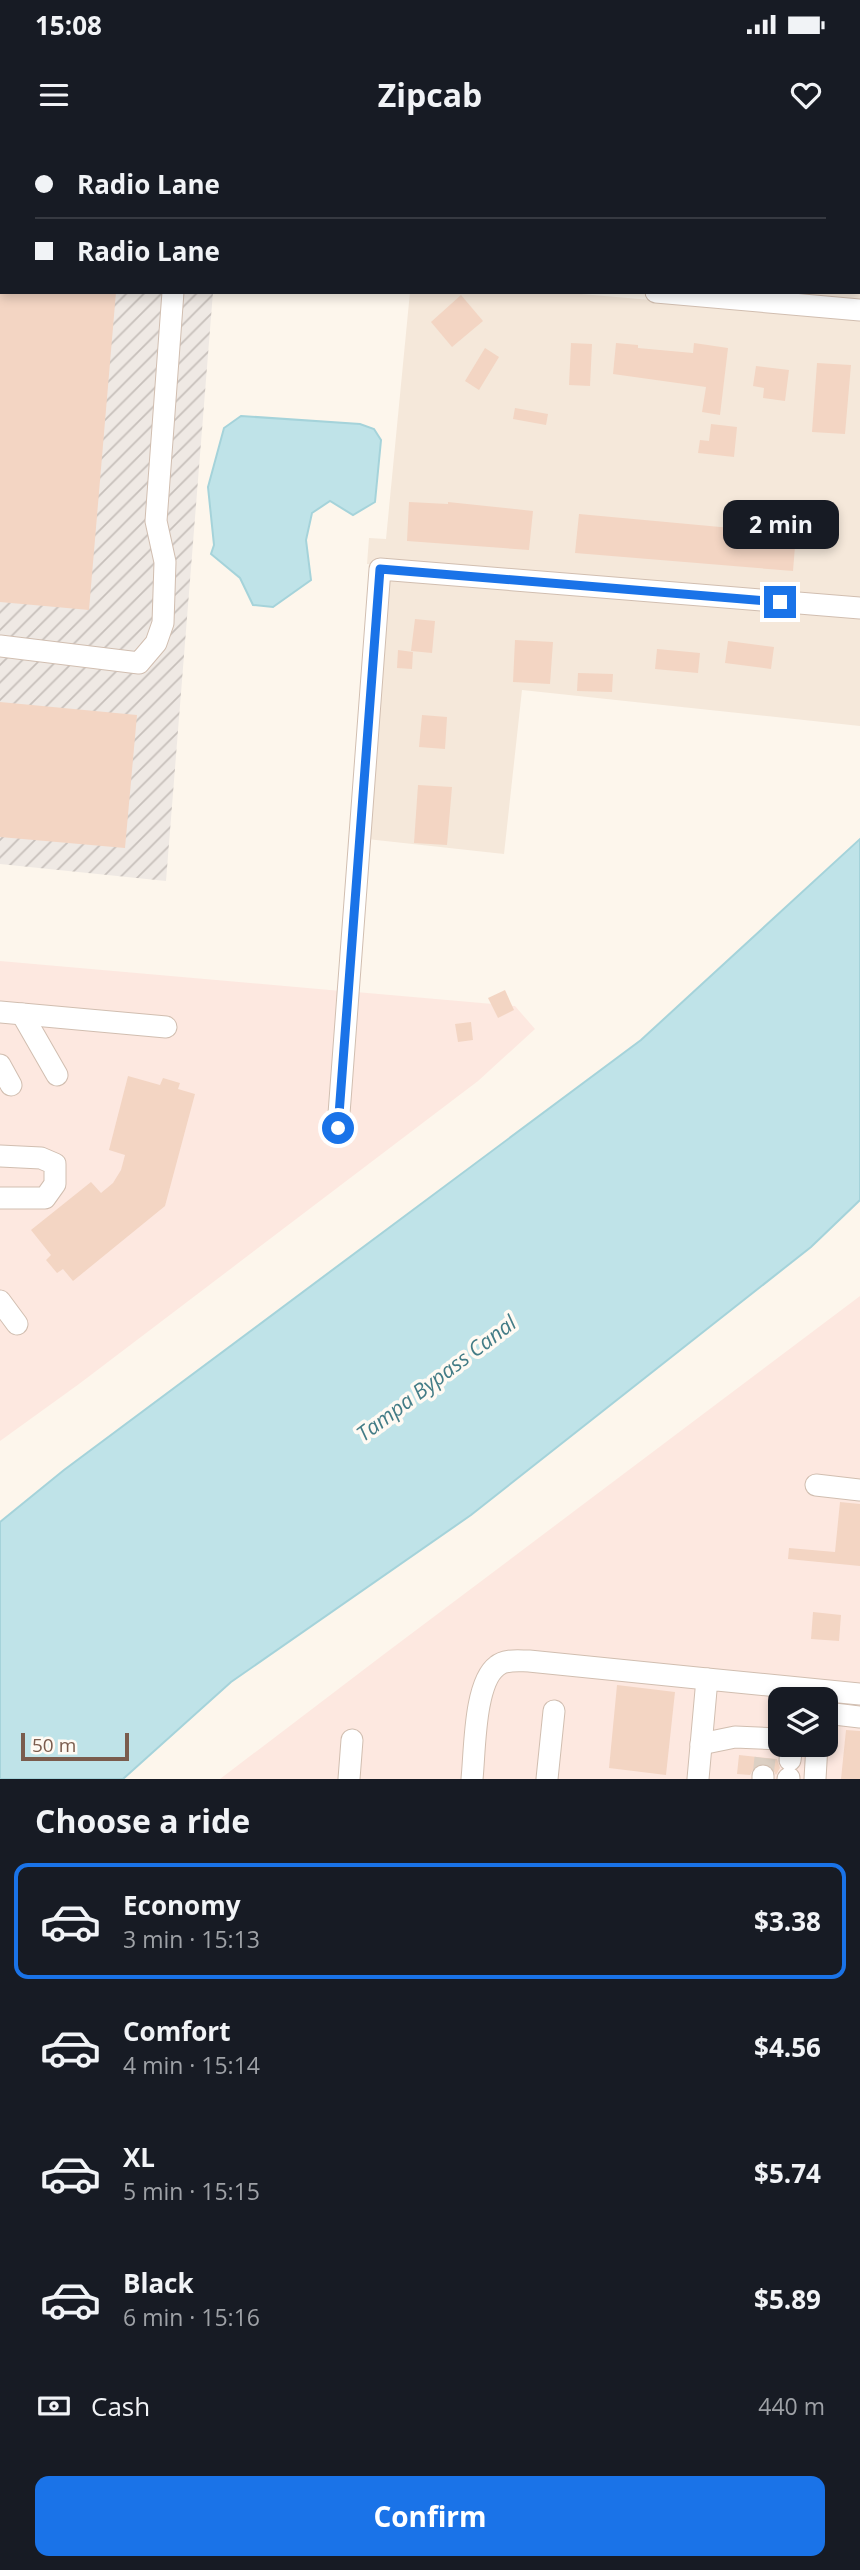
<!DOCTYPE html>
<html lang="en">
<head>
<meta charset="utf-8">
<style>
	body { margin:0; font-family:"Open Sans",sans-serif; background:#20242c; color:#f1f3f6; height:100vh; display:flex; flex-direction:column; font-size:26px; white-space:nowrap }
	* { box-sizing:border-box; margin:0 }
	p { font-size:23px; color:#9ea1a6 }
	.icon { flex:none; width:38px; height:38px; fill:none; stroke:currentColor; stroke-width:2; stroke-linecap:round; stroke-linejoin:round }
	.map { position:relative; height:1639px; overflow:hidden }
	.drawer { display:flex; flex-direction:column; background:#171b24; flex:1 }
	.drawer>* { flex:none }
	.top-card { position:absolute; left:0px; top:0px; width:861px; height:154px; box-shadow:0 4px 10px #0003; display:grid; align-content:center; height:154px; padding:0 35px; background:#171b24 }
	.buttons { position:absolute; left:768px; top:1547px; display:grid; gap:14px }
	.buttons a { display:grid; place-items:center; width:70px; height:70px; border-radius:14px; background:#171b24; box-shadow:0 4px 10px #0003; font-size:35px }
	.scale { position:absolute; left:21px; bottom:18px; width:108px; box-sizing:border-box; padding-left:7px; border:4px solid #7a5c4d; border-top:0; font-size:19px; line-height:24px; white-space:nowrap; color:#7a5c4d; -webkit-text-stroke:5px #fffaf3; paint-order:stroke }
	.end { position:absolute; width:32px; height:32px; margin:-16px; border:9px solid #1a73e8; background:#fff; box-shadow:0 0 0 4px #fff }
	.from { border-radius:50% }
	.bubble { position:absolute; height:49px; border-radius:14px; background:#171b24; box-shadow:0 4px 10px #0003; font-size:23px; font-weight:700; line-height:49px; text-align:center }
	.top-card b { display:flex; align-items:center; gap:24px; height:66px; font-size:26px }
	.top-card b+b { border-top:2px solid #363941 }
	.top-card i { width:18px; height:18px; background:#f1f3f6 }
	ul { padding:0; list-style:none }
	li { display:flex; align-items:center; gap:21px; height:116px; margin:0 14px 10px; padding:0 21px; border:4px solid transparent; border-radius:14px }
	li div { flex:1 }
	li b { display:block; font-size:26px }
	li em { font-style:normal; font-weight:700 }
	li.current { border-color:#1a73e8 }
	li>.icon { width:63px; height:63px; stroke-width:1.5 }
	h2 { padding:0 35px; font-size:32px; line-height:84px }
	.pay { display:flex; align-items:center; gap:18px; height:77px; padding:0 35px; font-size:26px }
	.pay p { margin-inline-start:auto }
	.primary-button { display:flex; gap:14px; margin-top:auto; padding:14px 35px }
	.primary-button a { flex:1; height:80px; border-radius:14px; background:#1a73e8; color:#fff; font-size:28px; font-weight:700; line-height:80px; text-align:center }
	.status { display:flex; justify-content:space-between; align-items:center; height:49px; padding:0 35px; background:#171b24; direction:ltr }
	.status svg { height:19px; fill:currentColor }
	header { display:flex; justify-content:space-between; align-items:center; height:91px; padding:0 35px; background:#171b24; font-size:32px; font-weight:700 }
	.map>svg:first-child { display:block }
	.residential { fill:#f5e8da }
	.commercial { fill:#fde8e0; fill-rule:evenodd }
	.industrial { fill:url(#industrial-furrows) }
	.water { fill:#bfe3e8; stroke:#a5d3da; stroke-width:2 }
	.building { fill:#f3d5c3 }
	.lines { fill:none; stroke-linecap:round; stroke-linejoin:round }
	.minor-tunnel { stroke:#dcd0c4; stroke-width:21; stroke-dasharray:21 10; stroke-linecap:butt }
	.minor-casing { stroke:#d1beb0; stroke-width:23 }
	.minor { stroke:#fff; stroke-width:21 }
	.route { stroke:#1a73e8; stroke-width:9 }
	.labels { text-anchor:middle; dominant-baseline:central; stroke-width:7; stroke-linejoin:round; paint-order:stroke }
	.water-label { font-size:21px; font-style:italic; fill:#437c86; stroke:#fffaf3 }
</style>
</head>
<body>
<div class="status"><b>15:08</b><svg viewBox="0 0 49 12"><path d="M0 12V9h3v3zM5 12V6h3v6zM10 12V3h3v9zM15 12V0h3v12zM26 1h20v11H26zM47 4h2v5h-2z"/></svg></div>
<header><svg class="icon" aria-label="menu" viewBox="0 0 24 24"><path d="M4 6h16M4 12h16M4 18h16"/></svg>Zipcab<svg class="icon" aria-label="heart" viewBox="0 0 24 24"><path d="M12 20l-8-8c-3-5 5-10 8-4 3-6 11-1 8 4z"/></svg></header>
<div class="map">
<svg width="860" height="1639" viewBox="0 0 860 1639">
	<defs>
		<pattern id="industrial-furrows" width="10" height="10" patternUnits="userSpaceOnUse" patternTransform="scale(1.75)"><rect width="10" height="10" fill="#efe9e4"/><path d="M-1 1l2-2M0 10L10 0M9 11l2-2" fill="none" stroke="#c7c0bb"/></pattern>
	</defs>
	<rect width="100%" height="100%" fill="#fdf6ec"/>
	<g class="residential">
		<polygon points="530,0 860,0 860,161 755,152 859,152 859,2"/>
		<polygon points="410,152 558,152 860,178 860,460 367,424 369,398 386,399"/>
		<polygon points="387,438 860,477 860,586 522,550 504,714 367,699"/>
	</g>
	<g class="commercial">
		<polygon points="0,821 341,851 330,995 345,996 356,852 515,866 535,889 478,941 79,1244 0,1301"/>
		<path d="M860 1156V1639H220L379 1518ZM780 1559H826V1605H780Z"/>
	</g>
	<polygon class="industrial" points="0,0 226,0 2,2 2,152 213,152 166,741 0,724"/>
	<g class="water">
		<polygon points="241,276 360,284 374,289 381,300 375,362 353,375 330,361 312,373 306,400 311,440 273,467 253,465 240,438 211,414 214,405 208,347 224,288"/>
		<polygon points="860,699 860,1060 811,1107 471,1375 231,1542 123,1639 0,1639 0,1382 64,1330 641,900"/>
	</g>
	<g class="building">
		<polygon points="0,152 116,152 89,470 0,462"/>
		<polygon points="461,155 483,181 452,207 431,182"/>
		<polygon points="571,203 592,204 590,246 569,245"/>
		<polygon points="616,203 638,205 638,208 693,213 694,203 728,208 720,275 702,272 706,247 613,234"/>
		<polygon points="485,208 499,217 479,250 465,241"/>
		<polygon points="817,223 851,225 845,294 812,292"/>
		<polygon points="756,226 789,230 785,261 763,258 764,248 753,246"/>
		<polygon points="515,268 548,274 546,285 513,279"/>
		<polygon points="711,284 737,287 734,317 698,313 700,300 709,301"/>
		<polygon points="409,362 448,364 448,362 533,371 529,410 407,401"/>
		<polygon points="579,374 796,394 793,431 575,413"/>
		<polygon points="415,479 435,481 432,513 411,511"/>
		<polygon points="515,500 553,502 550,544 513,542"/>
		<polygon points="728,501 774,507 771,529 725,523"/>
		<polygon points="657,509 700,513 698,533 655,529"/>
		<polygon points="398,510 413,512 412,529 397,528"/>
		<polygon points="578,533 613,534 612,552 577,551"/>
		<polygon points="0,562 137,575 125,708 0,697"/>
		<polygon points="422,575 447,577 445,609 419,607"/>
		<polygon points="418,645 452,647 447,705 414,703"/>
		<polygon points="505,850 514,870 498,878 488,858"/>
		<polygon points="471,882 473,900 458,902 455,884"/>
		<polygon points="128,936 160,945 163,938 180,943 178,949 195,954 165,1066 73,1141 63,1129 57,1133 46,1120 51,1115 31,1090 91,1042 101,1053 113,1043 121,1030 125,1015 109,1010"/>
		<polygon points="840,1362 860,1364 860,1426 788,1419 789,1408 835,1412"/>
		<polygon points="813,1472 841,1475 839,1501 811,1499"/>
		<polygon points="617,1545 675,1552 666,1635 609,1628"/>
		<polygon points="846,1590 860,1591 860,1639 841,1639"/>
		<polygon points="739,1615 777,1619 780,1628 776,1635 770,1625 762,1623 756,1625 750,1635 737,1634"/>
	</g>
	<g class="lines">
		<polyline class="minor-tunnel" points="763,1636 765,1618"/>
		<defs>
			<g id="minor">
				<polyline points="203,0 204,2"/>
				<polyline points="522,2 522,0"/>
				<polyline points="656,152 860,170"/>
				<polyline points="0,506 139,523 156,503 163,483 165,422 156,381 173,152"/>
				<polyline points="0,872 166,887"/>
				<polyline points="22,874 57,935"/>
				<polyline points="0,925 11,945"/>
				<polyline points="338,987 380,429 860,468"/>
				<polyline points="0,1016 41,1018 55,1024 55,1044 45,1058 0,1058"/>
				<polyline points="0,1161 17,1184"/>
				<polyline points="816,1345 860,1350"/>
				<polyline points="826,1573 860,1577"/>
				<polyline points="701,1604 735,1597 780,1599"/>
				<polyline points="790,1620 792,1605"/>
				<polyline points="349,1639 352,1600"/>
				<path d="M472 1639C475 1611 474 1543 497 1526 505 1519 519 1521 529 1521L707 1539"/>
				<polyline points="547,1639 554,1571"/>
				<polyline points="698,1639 707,1539 860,1554"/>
				<polyline points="763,1639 763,1636"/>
				<polyline points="788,1639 789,1638"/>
				<polyline points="815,1639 817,1605"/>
			</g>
		</defs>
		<use href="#minor" class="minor-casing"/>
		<use href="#minor" class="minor"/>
	</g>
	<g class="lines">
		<polyline class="route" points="338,988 380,429 780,462"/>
	</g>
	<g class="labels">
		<g class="water-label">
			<text transform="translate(436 1238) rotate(-37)">Tampa Bypass Canal</text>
		</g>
	</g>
</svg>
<div class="buttons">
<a><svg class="icon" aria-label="layers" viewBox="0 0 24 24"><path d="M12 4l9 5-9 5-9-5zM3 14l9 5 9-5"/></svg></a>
</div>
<div class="scale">50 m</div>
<i class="end from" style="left:338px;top:988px"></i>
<i class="end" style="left:780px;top:462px"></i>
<div class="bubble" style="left:723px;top:360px;width:116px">2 min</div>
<div class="top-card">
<b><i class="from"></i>Radio Lane</b>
<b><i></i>Radio Lane</b>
</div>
</div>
<section class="drawer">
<h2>Choose a ride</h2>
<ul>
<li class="current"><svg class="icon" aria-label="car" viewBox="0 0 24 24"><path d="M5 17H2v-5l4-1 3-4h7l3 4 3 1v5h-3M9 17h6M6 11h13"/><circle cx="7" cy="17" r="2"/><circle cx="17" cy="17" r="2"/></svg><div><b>Economy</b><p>3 min · 15:13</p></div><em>$3.38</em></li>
<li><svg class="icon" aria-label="car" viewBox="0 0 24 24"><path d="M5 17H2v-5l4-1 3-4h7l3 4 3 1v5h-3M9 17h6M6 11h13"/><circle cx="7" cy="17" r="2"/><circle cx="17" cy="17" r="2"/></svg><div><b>Comfort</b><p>4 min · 15:14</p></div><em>$4.56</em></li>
<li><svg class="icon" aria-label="car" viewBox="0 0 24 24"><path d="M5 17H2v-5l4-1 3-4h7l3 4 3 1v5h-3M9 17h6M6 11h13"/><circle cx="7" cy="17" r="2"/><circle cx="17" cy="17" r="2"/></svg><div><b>XL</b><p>5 min · 15:15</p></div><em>$5.74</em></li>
<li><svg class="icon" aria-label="car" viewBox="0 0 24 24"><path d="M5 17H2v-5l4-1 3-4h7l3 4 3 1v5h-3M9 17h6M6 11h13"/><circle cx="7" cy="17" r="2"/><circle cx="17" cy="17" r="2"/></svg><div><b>Black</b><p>6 min · 15:16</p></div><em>$5.89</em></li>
</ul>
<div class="pay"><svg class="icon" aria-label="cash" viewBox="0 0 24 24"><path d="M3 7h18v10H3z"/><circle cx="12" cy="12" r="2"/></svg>Cash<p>440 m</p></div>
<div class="primary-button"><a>Confirm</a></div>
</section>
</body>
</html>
